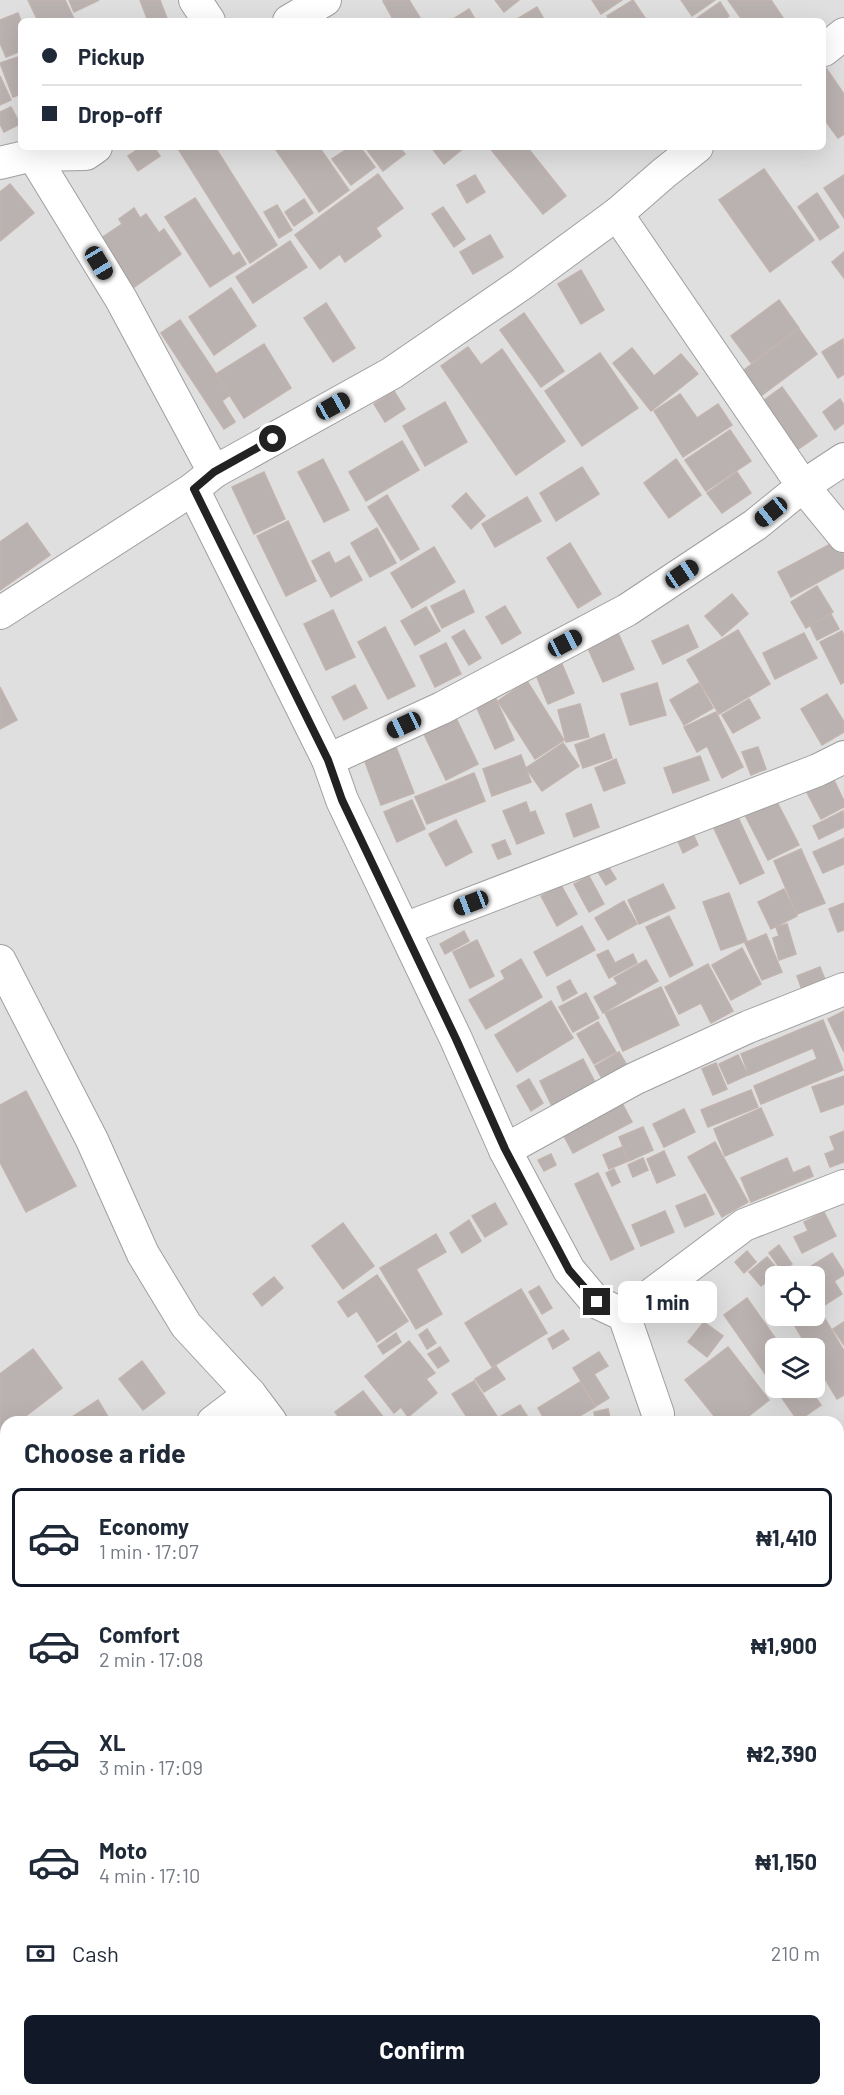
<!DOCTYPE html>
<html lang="en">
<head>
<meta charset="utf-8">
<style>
	body { margin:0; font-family:Barlow,sans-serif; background:#f6f6f7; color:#1f2937; height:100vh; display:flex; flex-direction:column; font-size:22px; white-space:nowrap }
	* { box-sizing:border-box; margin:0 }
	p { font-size:20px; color:#747a83 }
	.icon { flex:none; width:33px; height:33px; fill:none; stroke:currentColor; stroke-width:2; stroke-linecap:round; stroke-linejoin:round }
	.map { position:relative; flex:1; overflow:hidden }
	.panel { position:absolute; left:0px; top:1416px; width:844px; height:680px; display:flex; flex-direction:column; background:#fff; border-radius:18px 18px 0 0; box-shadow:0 6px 24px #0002 }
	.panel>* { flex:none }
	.hud { position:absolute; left:18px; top:18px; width:808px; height:132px; border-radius:9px; box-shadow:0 6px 24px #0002; display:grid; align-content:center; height:132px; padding:0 24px; background:#fff }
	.fabs { position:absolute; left:765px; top:1266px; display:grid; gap:12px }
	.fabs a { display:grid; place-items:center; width:60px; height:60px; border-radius:9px; background:#fff; box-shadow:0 6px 24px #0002; font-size:30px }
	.end { position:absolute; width:27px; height:27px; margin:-14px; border:8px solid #222; background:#fff; box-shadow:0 0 0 3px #fff }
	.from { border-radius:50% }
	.bubble { position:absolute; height:42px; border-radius:9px; background:#fff; box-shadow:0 6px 24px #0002; font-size:20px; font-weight:700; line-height:42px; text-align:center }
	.car { position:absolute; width:18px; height:36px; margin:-18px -9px; border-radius:8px; box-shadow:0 0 4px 2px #0007; background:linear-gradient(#222 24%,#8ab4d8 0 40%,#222 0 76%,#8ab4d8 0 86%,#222 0) }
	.hud b { display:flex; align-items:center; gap:21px; height:57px; font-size:22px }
	.hud b+b { border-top:2px solid #e0e1e3 }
	.hud i { width:15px; height:15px; background:#1f2937 }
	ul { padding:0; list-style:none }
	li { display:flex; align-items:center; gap:18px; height:99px; margin:0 12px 9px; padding:0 12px; border:3px solid transparent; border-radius:9px }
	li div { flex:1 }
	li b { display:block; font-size:22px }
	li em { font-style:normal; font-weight:700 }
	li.current { border-color:#111827 }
	li>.icon { width:54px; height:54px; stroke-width:1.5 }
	h2 { padding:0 24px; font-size:27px; line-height:72px }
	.pay { display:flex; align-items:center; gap:15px; height:66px; padding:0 24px; font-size:22px }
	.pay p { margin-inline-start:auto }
	.button { display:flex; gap:12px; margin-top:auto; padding:12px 24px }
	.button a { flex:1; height:69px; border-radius:9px; background:#111827; color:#fff; font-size:24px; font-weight:700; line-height:69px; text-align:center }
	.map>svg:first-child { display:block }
	.residential { fill:#e0dfdf; fill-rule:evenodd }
	.building { fill:#bab2b0; stroke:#c1b3ae; stroke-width:1.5 }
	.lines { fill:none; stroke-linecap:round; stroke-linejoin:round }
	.minor-casing { stroke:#9f9f9f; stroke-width:34 }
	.minor { stroke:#fff; stroke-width:32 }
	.route { stroke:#222; stroke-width:8 }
</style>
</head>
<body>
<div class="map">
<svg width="844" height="2095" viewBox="0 0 844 2095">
	<rect width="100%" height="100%" fill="#f1edea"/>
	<path class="residential" d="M0 0H844V2095H497L499 2090H838V1422H6V2090H490L489 2095H0ZM21 21H824V147H21ZM776 1276H814V1316H776ZM776 1348H814V1388H776Z"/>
	<g class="building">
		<polygon points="28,0 65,0 75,21 38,21"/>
		<polygon points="69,0 99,0 74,12"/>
		<polygon points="140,0 160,0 168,21 148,21"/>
		<polygon points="385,0 409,0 422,21 394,21 383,1"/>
		<polygon points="495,0 519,0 504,12"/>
		<polygon points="592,0 622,0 601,14"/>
		<polygon points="633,0 647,21 610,21 607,16"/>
		<polygon points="681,0 715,0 692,16"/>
		<polygon points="728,0 771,0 785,21 743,21"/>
		<polygon points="720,2 729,16 722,21 693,21"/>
		<polygon points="537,7 545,21 518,21 517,19"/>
		<polygon points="469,9 476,21 450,21"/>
		<polygon points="18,13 21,21 21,51 6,57 0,43 0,20"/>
		<polygon points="21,56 21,94 13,97 0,63"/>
		<polygon points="826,68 844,94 844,134 838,138 824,119 824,70"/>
		<polygon points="0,76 11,100 0,105"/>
		<polygon points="11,107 20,124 4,132 0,124 0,112"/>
		<polygon points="141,147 154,147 160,156 138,171 128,156"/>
		<polygon points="177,147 215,147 277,245 250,263"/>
		<polygon points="274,147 319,147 349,190 319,212"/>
		<polygon points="350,147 360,147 375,167 351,185 332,159"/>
		<polygon points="365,147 399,147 405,154 383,171"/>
		<polygon points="431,147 465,147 444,164"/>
		<polygon points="489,147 527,147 566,196 543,214"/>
		<polygon points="764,169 814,240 770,272 719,200"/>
		<polygon points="378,174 403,208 376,228 381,236 345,262 340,254 320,269 295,235"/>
		<polygon points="475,175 485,192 467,203 457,185"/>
		<polygon points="844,175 844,218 824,188"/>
		<polygon points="10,184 34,213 0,241 0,192"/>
		<polygon points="817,193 839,227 820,240 798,207"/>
		<polygon points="195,198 233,256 239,252 246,264 210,287 165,217"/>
		<polygon points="304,199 313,213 294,226 285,212"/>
		<polygon points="277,205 292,230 279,238 264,212"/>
		<polygon points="443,207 465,239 454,247 432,214"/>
		<polygon points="134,208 140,218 146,214 159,233 164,229 181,254 133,288 100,239 122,224 119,219"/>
		<polygon points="490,235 503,257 473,274 460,252"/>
		<polygon points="290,241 307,267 253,303 236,277"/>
		<polygon points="844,252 844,278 832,262"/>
		<polygon points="581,270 604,310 581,324 558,284"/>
		<polygon points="231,288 256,326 214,355 189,317"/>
		<polygon points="779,300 799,328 751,363 731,336"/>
		<polygon points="326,303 355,348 333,362 304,318"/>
		<polygon points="524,313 564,371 541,387 500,330"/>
		<polygon points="180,320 230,395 222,401 235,422 224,429 161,333"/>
		<polygon points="799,329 817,354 758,398 740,373"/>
		<polygon points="843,339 844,374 838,378 822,352"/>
		<polygon points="264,344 291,388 244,418 216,374"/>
		<polygon points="468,347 481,365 502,349 565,441 516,475 441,366"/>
		<polygon points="632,348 654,376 681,354 698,374 651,411 613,363"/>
		<polygon points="600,353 638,408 582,446 545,391"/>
		<polygon points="782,387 817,436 794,452 759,404"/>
		<polygon points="394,391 405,409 385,422 374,404"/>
		<polygon points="680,394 697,418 718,404 732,425 683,457 654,411"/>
		<polygon points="840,399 844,405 844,423 835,430 823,412"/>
		<polygon points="445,402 467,442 425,466 403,426"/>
		<polygon points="730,430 751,461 706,491 685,460"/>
		<polygon points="402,441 419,470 366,501 349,472"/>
		<polygon points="323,459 349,510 324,522 298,472"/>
		<polygon points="676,459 701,495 669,518 644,483"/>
		<polygon points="582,467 599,494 556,521 540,493"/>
		<polygon points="264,472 285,519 254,534 232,487"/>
		<polygon points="737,472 751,493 722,513 707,493"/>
		<polygon points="466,493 485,516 471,529 452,506"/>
		<polygon points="387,495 419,549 401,560 368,507"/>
		<polygon points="527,497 541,521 495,547 482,524"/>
		<polygon points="288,521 316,581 286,596 257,536"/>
		<polygon points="27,523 50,555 0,590 0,542"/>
		<polygon points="377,528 396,563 370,577 351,543"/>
		<polygon points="836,541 844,556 844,568 791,597 778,572"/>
		<polygon points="570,543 601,594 578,608 547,558"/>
		<polygon points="434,547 455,582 412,608 391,573"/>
		<polygon points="329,552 335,564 349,556 362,580 331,597 312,561"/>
		<polygon points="817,586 833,612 806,628 791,602"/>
		<polygon points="464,590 474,612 442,628 431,606"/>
		<polygon points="732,594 748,614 722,636 705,616"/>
		<polygon points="505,606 521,633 502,644 486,617"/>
		<polygon points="426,607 440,631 415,645 401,621"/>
		<polygon points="333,610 355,657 326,670 304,624"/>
		<polygon points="831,614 839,629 817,640 810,625"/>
		<polygon points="688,625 698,647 663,664 652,641"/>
		<polygon points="385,627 415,686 388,699 358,642"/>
		<polygon points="464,630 481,658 469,665 452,637"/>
		<polygon points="738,630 770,684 719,714 687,660"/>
		<polygon points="842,631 844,636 844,682 841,684 820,642"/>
		<polygon points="618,633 634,669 603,682 587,646"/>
		<polygon points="804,633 817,658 775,679 763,653"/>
		<polygon points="446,643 461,674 435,687 420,656"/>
		<polygon points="562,664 574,693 548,704 536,675"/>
		<polygon points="527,681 564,740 535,759 498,701"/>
		<polygon points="657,683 666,715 630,725 621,694"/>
		<polygon points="699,683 713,708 684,725 670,700"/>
		<polygon points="355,685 367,708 344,720 332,697"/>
		<polygon points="0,687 17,720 0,729"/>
		<polygon points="827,694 844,722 844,732 822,745 801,709"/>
		<polygon points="496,699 514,740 495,749 477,708"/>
		<polygon points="749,699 760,718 733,733 722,715"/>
		<polygon points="580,704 589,737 566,742 558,710"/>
		<polygon points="716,712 743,767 722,778 707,746 697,752 684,727"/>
		<polygon points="455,716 478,764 446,780 423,732"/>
		<polygon points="604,734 612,758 583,768 575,745"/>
		<polygon points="563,743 579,766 542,791 526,768"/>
		<polygon points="396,747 414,793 381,805 364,759"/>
		<polygon points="758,747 766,769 751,775 742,752"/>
		<polygon points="521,755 531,782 492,796 483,769"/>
		<polygon points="700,756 709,780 673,793 664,768"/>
		<polygon points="616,759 625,783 604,791 595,768"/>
		<polygon points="830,772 844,801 844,807 821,819 803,785"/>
		<polygon points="474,773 485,801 427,824 415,797"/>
		<polygon points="412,800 425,829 397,842 384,812"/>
		<polygon points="776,800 799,845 768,860 745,815"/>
		<polygon points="526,802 530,813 535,811 544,833 517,844 503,811"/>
		<polygon points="591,804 599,827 574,837 566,814"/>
		<polygon points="843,811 844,827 819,839 813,826"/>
		<polygon points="736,813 764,873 740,884 712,824"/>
		<polygon points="456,820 472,852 446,866 429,834"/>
		<polygon points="693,834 698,845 683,853 678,841"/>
		<polygon points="844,838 844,864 823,873 813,852"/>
		<polygon points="505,840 511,854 498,859 492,845"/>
		<polygon points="801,849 825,903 797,914 774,861"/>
		<polygon points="608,866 616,879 606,885 598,872"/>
		<polygon points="589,876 604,904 589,912 574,884"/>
		<polygon points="663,884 675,908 639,924 628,900"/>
		<polygon points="561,885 577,914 557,926 541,896"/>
		<polygon points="784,889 797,916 771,929 758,902"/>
		<polygon points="729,893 747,941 721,950 703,902"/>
		<polygon points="624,901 637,924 608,940 595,918"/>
		<polygon points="844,903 844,930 838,932 829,909"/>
		<polygon points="669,916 693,965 670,977 646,927"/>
		<polygon points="787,924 796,954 779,960 773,938 779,936 776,927"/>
		<polygon points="582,926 595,950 547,976 534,952"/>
		<polygon points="464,931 469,941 445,954 440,944"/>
		<polygon points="766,934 782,972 762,980 745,943"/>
		<polygon points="477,940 494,976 470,988 453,952"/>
		<polygon points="742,948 761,984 731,1000 712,965"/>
		<polygon points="608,950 615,963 633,954 637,963 609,978 597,955"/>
		<polygon points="521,959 542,997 486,1029 469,1000 505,979 501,971"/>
		<polygon points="646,960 658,981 603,1013 594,997 618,984 614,978"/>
		<polygon points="708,964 733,1011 711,1023 701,1003 679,1014 665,987"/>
		<polygon points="820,967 826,982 802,990 797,976"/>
		<polygon points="570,980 577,993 563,1001 557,987"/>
		<polygon points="661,987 679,1025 623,1051 605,1013"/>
		<polygon points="586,993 599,1018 573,1032 559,1007"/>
		<polygon points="551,1001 573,1038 517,1072 495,1035"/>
		<polygon points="844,1011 844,1052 828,1019"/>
		<polygon points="823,1020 843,1070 761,1104 754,1086 817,1059 813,1048 749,1075 741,1054"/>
		<polygon points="598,1022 616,1052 594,1064 577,1034"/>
		<polygon points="619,1052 628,1067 604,1082 595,1066"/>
		<polygon points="738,1055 748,1075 728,1084 719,1064"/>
		<polygon points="583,1059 596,1084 553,1108 540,1081"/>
		<polygon points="716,1063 727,1089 713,1095 702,1069"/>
		<polygon points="844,1076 844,1104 821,1112 812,1087"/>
		<polygon points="529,1079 543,1103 531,1111 517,1086"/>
		<polygon points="751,1090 758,1107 708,1127 701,1110"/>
		<polygon points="26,1091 76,1186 26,1212 0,1162 0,1105"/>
		<polygon points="622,1103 632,1122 573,1153 563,1134"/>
		<polygon points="761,1108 773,1135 725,1156 714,1129"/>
		<polygon points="684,1109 695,1132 664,1147 653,1124"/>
		<polygon points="643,1127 653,1150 629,1161 619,1137"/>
		<polygon points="844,1131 844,1162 830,1167 825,1154 835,1150 830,1137"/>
		<polygon points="715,1142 748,1202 722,1217 688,1157"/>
		<polygon points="622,1147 628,1161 609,1169 603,1155"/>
		<polygon points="664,1151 675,1175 657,1183 647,1159"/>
		<polygon points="551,1154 556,1165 544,1171 538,1160"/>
		<polygon points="643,1158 648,1170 633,1177 628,1165"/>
		<polygon points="787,1158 793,1173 809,1166 813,1176 751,1202 741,1178"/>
		<polygon points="614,1169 620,1182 612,1186 606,1173"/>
		<polygon points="598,1173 634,1249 611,1260 575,1184"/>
		<polygon points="705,1194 714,1214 685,1227 676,1206"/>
		<polygon points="495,1203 507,1224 485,1237 472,1216"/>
		<polygon points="665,1211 674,1232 641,1246 632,1225"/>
		<polygon points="824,1212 836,1236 802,1253 794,1237 808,1231 804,1222"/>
		<polygon points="469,1220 481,1241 462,1253 450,1233"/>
		<polygon points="343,1223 374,1266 343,1289 312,1246"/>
		<polygon points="436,1234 446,1252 416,1269 442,1314 416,1329 380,1268"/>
		<polygon points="779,1245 792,1264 782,1271 769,1253"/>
		<polygon points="747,1251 756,1262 744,1273 735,1262"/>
		<polygon points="832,1253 844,1272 844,1275 834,1281 842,1294 823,1306 814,1292 814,1276 805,1276 802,1272"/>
		<polygon points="767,1257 779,1271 761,1286 749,1272"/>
		<polygon points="377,1275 408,1321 377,1342 357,1311 348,1317 338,1302"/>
		<polygon points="274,1277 283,1288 262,1306 253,1294"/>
		<polygon points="690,1285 698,1290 692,1299 685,1294"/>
		<polygon points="539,1286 552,1308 542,1314 529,1292"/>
		<polygon points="521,1289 547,1333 492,1367 465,1323"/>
		<polygon points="700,1292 714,1304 704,1317 702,1315 697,1321 685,1312"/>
		<polygon points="747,1298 782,1348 776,1348 776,1388 809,1388 821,1405 798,1421 724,1315"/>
		<polygon points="814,1300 844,1351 844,1395 837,1399 814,1360 814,1348 808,1348 789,1316 814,1316"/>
		<polygon points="704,1322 723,1336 707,1357 688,1342"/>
		<polygon points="844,1322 844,1345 833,1329"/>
		<polygon points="427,1329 436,1343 427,1349 419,1335"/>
		<polygon points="563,1330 569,1339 553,1349 548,1339"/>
		<polygon points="396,1333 401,1342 383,1354 378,1346"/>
		<polygon points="409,1341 435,1373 426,1379 437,1393 408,1417 401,1407 394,1413 365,1376"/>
		<polygon points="440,1347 449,1361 438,1368 428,1354"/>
		<polygon points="728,1347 769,1400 741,1422 719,1422 685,1380"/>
		<polygon points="33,1349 62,1388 18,1422 6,1422 6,1431 0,1436 0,1374"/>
		<polygon points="599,1352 608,1366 594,1374 609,1398 596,1406 573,1368"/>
		<polygon points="142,1361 165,1393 143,1410 119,1379"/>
		<polygon points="496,1366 505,1379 484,1392 475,1379"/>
		<polygon points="474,1381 498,1418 520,1405 531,1422 470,1422 452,1394"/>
		<polygon points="580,1382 595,1407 569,1422 546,1422 538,1408"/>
		<polygon points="363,1391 387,1422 342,1422 335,1412"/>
		<polygon points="98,1400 111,1422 71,1422 69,1419"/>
		<polygon points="608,1409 611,1422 596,1422 594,1412"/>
		<polygon points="843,1473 844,1474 844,1499 838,1495 838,1478"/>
		<polygon points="6,1475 6,1524 0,1526 0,1477"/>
		<polygon points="839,1499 844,1505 844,1541 838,1534"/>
		<polygon points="844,1566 844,1601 838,1594 838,1571"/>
		<polygon points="0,1575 1,1575 6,1588 6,1599 0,1601"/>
		<polygon points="844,1676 844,1718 838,1711 838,1698 841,1696 838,1692 838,1680"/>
		<polygon points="838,1752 844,1760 844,1783 838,1787"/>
		<polygon points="5,1757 6,1791 0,1793 0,1759"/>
		<polygon points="838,1807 844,1814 844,1869 838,1873"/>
		<polygon points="6,1826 6,1863 1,1865 0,1829"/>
		<polygon points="135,2090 164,2090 166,2095 137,2095"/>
		<polygon points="368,2090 404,2090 408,2095 373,2095"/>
		<polygon points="541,2090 585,2090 593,2095 537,2095"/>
		<polygon points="721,2090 758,2090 754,2095 718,2095"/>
		<polygon points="807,2090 833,2090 829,2095 811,2095 806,2091"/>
	</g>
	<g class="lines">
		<defs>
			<g id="minor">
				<polyline points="195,0 209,21"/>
				<polyline points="289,21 325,0"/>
				<polyline points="824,50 844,34"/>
				<polyline points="33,155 121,299 214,472 193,489 328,760 342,800 456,1039 505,1150 569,1270 596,1302 624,1315 658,1414 658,1422"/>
				<polyline points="0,163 33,155 86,154 96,147"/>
				<polyline points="617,214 803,486 844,536"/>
				<polyline points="214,472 392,373 523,283 617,214 664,173 697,147"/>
				<polyline points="0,613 193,489"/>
				<polyline points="328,760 442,708 627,610 755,525 803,486 844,459"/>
				<polyline points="404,929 818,770 844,757"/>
				<polyline points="0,961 92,1140 143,1254 186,1325 250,1394 271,1422"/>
				<polyline points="505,1150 634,1079 748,1027 844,989"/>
				<polyline points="624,1315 744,1225 844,1186"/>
				<polyline points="213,1422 250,1394"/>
				<polyline points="838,1455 844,1457"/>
				<polyline points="0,1549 6,1547"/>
				<polyline points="0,1740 6,1738"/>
				<polyline points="838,1998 844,2002"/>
				<polyline points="294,2090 300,2095"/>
				<polyline points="483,2095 485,2090"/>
			</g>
		</defs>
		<use href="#minor" class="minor-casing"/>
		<use href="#minor" class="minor"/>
	</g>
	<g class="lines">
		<polyline class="route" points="273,439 214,472 194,489 328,760 342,800 456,1039 505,1149 569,1270 597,1302"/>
	</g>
</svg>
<div class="fabs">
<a><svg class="icon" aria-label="locate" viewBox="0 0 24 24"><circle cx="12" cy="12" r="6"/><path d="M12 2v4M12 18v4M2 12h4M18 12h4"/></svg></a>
<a><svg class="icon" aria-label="layers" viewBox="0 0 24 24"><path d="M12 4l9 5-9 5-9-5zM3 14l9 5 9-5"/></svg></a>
</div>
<i class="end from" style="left:273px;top:439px"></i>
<i class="end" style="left:597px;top:1302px"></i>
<div class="bubble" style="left:618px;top:1281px;width:99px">1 min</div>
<i class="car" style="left:99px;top:263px;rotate:149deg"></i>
<i class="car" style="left:333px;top:406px;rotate:61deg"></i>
<i class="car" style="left:771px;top:512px;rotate:231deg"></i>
<i class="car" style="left:682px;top:574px;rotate:56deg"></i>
<i class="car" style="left:565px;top:643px;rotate:62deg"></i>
<i class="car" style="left:404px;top:725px;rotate:245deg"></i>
<i class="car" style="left:471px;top:903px;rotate:249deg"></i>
<div class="hud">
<b><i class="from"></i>Pickup</b>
<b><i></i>Drop-off</b>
</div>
<section class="panel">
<h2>Choose a ride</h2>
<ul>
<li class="current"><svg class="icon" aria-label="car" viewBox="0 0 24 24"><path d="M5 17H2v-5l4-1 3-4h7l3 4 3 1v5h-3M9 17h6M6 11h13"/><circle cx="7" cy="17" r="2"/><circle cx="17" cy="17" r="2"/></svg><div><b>Economy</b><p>1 min · 17:07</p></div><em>₦1,410</em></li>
<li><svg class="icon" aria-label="car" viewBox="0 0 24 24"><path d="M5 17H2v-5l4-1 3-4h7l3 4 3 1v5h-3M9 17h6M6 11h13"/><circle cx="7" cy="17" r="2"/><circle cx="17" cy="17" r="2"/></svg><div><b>Comfort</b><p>2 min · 17:08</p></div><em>₦1,900</em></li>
<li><svg class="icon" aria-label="car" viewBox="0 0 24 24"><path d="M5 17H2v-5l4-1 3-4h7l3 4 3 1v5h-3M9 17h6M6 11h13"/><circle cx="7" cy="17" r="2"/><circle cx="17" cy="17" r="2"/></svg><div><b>XL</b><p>3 min · 17:09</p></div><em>₦2,390</em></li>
<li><svg class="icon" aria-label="car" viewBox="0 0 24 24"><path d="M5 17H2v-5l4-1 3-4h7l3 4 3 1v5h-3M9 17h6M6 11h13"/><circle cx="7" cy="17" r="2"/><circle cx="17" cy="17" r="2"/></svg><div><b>Moto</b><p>4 min · 17:10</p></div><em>₦1,150</em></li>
</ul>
<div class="pay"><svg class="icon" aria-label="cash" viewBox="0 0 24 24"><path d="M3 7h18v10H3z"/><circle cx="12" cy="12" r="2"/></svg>Cash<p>210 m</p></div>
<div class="button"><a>Confirm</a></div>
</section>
</div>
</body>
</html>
